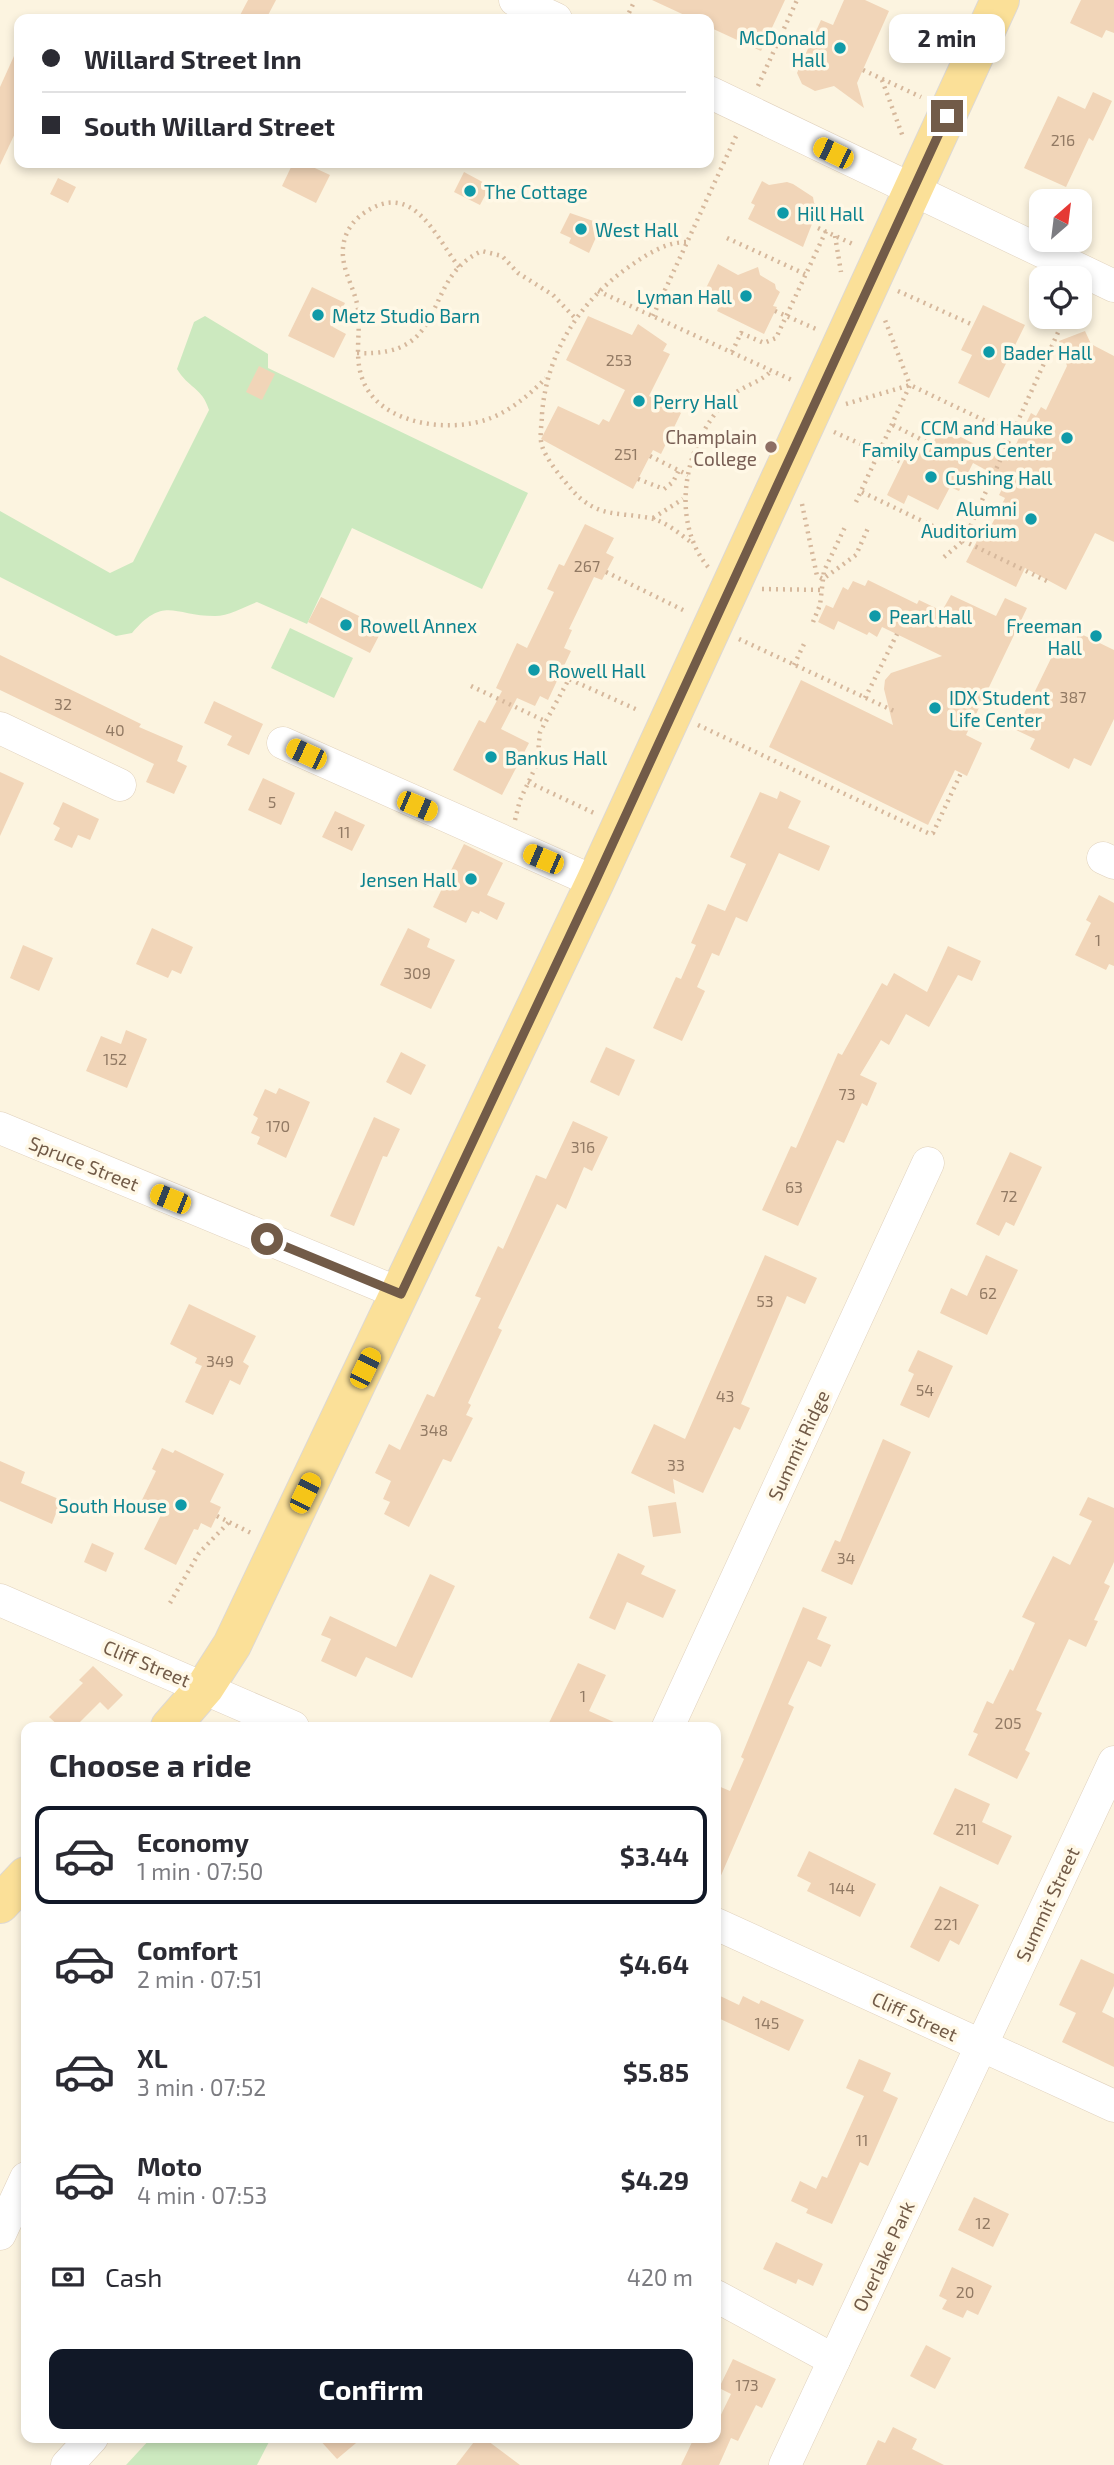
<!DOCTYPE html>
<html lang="en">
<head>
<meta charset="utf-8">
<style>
	body { margin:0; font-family:"Exo 2",sans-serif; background:#f2f2f3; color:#2b2b33; height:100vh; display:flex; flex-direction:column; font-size:26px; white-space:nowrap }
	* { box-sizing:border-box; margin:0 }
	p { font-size:23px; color:#7c7c81 }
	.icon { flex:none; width:38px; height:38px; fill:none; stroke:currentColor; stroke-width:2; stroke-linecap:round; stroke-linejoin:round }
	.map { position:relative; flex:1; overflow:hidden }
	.panel { position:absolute; left:21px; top:1722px; width:700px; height:721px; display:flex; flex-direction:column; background:#fff; border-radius:14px; box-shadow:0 4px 10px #0003 }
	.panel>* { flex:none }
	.hud { position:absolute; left:14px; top:14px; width:700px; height:154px; border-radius:14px; box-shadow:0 4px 10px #0003; display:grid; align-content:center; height:154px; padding:0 28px; background:#fff }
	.needle { width:46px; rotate:28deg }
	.controls { position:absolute; left:1029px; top:189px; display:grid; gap:14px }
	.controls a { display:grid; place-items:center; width:63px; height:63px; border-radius:14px; background:#fff; box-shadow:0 4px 10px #0003; font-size:35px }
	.end { position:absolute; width:32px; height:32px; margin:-16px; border:9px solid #725b48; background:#fff; box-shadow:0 0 0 4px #fff }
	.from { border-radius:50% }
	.bubble { position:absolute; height:49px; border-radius:14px; background:#fff; box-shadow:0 4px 10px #0003; font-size:23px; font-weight:700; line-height:49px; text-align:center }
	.car { position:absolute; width:21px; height:42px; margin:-21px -10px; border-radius:9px; box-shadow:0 0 5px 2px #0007; background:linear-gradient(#f5c518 24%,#345 0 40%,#f5c518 0 76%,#345 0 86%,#f5c518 0) }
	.hud b { display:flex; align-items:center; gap:24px; height:66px; font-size:26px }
	.hud b+b { border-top:2px solid #e1e1e2 }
	.hud i { width:18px; height:18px; background:#2b2b33 }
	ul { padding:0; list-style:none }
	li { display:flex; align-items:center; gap:21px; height:98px; margin:0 14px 10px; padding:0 14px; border:4px solid transparent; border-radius:14px }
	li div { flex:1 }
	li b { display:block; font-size:26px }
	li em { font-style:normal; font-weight:700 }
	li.active { border-color:#111827 }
	li>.icon { width:63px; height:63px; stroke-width:1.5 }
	h2 { padding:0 28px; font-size:32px; line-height:84px }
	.pay { display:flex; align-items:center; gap:18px; height:77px; padding:0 28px; font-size:26px }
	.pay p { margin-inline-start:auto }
	.action { display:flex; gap:14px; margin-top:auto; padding:14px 28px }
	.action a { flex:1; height:80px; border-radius:14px; background:#111827; color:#fff; font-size:28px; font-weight:700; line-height:80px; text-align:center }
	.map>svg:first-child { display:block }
	.green { fill:#cce9bf }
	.building { fill:#f1d5b8 }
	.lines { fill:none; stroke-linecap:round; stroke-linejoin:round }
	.minor-casing { stroke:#e0d1bd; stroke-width:33 }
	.major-casing { stroke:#ddd8d3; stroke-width:40 }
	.path { stroke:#d6b89c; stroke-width:4.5; stroke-dasharray:2 5; stroke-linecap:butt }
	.minor { stroke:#fff; stroke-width:32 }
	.major { stroke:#fbe098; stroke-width:38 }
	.route { stroke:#725b48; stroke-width:9 }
	.culture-dot { fill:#0f9aa8; stroke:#fff8e6; stroke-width:2.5 }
	.education-dot { fill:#8d6e63; stroke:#fff8e6; stroke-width:2.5 }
	.labels { text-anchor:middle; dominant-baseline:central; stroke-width:7; stroke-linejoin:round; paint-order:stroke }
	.number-label { font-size:16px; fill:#927a64 }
	.culture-label { font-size:19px; fill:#0d838f; stroke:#fff8e6; text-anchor:start }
	.education-label { font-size:19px; fill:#785e54; stroke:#fff8e6; text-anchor:end }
	.street-label { font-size:19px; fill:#725b48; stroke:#fff8e6 }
</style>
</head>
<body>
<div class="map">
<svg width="1114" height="2465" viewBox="0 0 1114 2465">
	<rect width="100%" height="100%" fill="#fcf4e0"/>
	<g class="green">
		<path d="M205 316 268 354V368L528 493 482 589 352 528 307 624 257 602C244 607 228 616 215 616 174 616 164 595 132 633L116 636 0 577V511L110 573 133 562 209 410C202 387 188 388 177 369L194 322Z"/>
		<polygon points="290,628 353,658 334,698 271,668"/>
		<polygon points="151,2438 271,2438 257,2465 126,2465"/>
	</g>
	<g class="building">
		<polygon points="248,0 276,0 266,19 238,19"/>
		<polygon points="652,0 785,0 761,51 709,27 709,19 693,19"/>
		<polygon points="844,0 865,0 889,11 857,83 864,108 834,86 815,91 802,84 797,73 821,20 833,25"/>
		<polygon points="1081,0 1114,0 1114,33 1106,30 1102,38 1070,23"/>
		<polygon points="19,45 19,125 0,165 0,87"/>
		<polygon points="1093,92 1112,101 1093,141 1089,138 1066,187 1024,168 1058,96 1085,109"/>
		<polygon points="293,163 304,163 330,175 316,203 282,186"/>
		<polygon points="464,172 490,186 480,205 454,192"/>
		<polygon points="58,178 76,187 68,203 50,194"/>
		<polygon points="762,181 769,185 787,182 793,184 813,197 814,203 819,206 803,247 748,219 755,205 751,203"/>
		<polygon points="570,213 602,224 589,253 569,243 571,238 560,233"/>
		<polygon points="718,264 738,275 758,267 760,275 775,284 776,289 780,292 773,306 777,307 764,334 717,311 722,301 704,292"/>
		<polygon points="312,287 345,303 333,327 346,334 334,358 288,336"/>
		<polygon points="983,305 1025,325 989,398 958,383 972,355 961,350"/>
		<polygon points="588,316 632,335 638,324 667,344 663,351 670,354 649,396 681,413 661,454 653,450 633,489 541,439 558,406 599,425 603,419 609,422 625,390 566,360"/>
		<polygon points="1085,331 1091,344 1114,356 1114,542 1095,533 1066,590 1025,568 1016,587 966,562 979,537 984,540 1005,498 999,495 1006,481 973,463 959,491 950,487 938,510 908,495 904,504 887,495 908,452 914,454 917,450 927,455 941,427 1008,461 1031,413 1036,416 1041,407 1046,410 1067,366 1059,341"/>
		<polygon points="259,366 275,374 262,400 246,392"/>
		<polygon points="585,524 614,538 606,553 614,557 602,580 594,577 569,629 572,630 564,648 571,651 548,700 540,696 535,706 517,698 501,729 529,743 502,795 453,770 479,720 485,723 502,691 496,688 517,643 527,648 554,592 547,589 559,564 564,566"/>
		<polygon points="868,580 917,604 919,600 942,611 951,595 996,616 1005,598 1027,608 966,735 982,743 967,776 955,770 928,825 769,747 801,680 893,725 884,689 885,680 891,673 942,656 882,627 877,637 869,632 867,635 838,621 834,630 818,622 826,605 833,608 843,587 848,590 853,581 865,586"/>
		<polygon points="321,597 383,628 370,653 308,622"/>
		<polygon points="1079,633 1114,650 1114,719 1091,766 1074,758 1069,769 1030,749 1035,739 1016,730 1058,644 1071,651"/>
		<polygon points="0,655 141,724 139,727 183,746 177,761 187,766 174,794 146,782 154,764 0,690"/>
		<polygon points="214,701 263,724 249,755 227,745 232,736 204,723"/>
		<polygon points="0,772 24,783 0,836"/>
		<polygon points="263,778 295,793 281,825 248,810"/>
		<polygon points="780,791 801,801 788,828 830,846 819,871 779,853 747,922 736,917 719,956 712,953 697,987 705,991 682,1041 653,1028 676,977 681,979 696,945 691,943 708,904 725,911 746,864 730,857 760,792 777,799"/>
		<polygon points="63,802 99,819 90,840 78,835 72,848 54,840 60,828 53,824"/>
		<polygon points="335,811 365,825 352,851 322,837"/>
		<polygon points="464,844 503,863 487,895 505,903 497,920 480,911 479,914 472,911 466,923 433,907"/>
		<polygon points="1099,895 1114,903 1114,966 1109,964 1106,970 1075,955 1091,923 1086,920"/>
		<polygon points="152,928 193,947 181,974 172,970 168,978 136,964"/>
		<polygon points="408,928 430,939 427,947 455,960 431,1009 380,985"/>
		<polygon points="23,945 53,958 39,991 10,978"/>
		<polygon points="948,946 981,961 972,981 958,975 929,1027 906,1014 889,1045 881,1040 860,1075 877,1083 867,1106 862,1103 844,1143 837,1140 798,1226 762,1210 791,1146 796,1148 838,1053 842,1055 882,983 887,986 894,973 927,992"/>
		<polygon points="126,1030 147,1039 127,1088 86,1071 101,1036 121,1044"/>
		<polygon points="606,1047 635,1060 619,1096 590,1082"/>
		<polygon points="401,1052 426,1065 411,1095 386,1082"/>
		<polygon points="279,1088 310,1102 286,1158 257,1144 260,1137 251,1133 258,1118 253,1115 265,1089 276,1094"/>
		<polygon points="374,1117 400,1129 387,1157 383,1156 354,1226 330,1216"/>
		<polygon points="573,1121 608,1137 592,1171 584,1167 566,1209 557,1204 498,1328 502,1330 468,1403 471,1405 466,1415 473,1418 451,1462 443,1459 409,1527 384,1514 390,1502 383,1499 391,1481 375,1473 389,1444 400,1450 427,1394 434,1397 481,1298 475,1296 498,1246 503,1249 536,1175 546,1179"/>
		<polygon points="1010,1152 1042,1167 1014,1226 1006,1222 999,1236 976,1224"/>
		<polygon points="765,1255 817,1278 805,1304 787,1296 741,1404 750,1408 740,1430 734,1427 703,1493 673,1479 675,1494 631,1473 654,1424 685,1439"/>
		<polygon points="986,1255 1018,1270 987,1335 940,1313 951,1288 967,1296"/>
		<polygon points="189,1304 256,1336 243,1362 249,1366 240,1385 230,1380 213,1415 185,1402 202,1366 195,1363 197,1358 170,1344"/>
		<polygon points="918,1350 953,1366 929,1418 900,1405 914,1374 908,1371"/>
		<polygon points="883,1439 911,1452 852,1585 821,1571 835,1540 840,1542"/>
		<polygon points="162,1448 173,1453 175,1450 224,1474 210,1502 221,1507 211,1528 201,1523 198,1530 194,1529 176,1565 144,1549 162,1513 141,1502 156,1471 152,1469"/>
		<polygon points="0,1461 25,1472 21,1483 61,1500 52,1524 0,1501"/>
		<polygon points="1088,1497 1114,1508 1114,1562 1104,1583 1110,1586 1094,1620 1098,1621 1086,1647 1069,1639 1036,1710 1042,1713 1025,1750 1030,1753 1017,1779 968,1755 978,1734 973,1732 987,1701 993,1704 1010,1669 1013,1671 1035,1623 1022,1617 1053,1556 1070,1565 1092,1521 1079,1515"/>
		<polygon points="676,1502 681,1533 653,1537 648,1506"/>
		<polygon points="92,1543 114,1553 106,1572 84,1562"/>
		<polygon points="618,1553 645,1566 641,1574 676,1590 663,1618 627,1602 615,1630 589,1618"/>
		<polygon points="430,1574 455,1586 412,1678 366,1657 356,1677 321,1661 331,1639 321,1635 330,1616 396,1647"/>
		<polygon points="803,1607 827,1617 817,1639 831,1645 821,1667 808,1661 788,1704 794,1707 716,1887 716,1785 730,1791 744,1759 741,1757"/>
		<polygon points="578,1663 606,1675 589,1711 625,1727 547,1727"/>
		<polygon points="93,1666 123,1695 108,1710 100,1702 75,1727 60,1727 49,1717 83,1683 79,1680"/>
		<polygon points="955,1788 990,1804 982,1822 1012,1836 998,1865 933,1834"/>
		<polygon points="809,1851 876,1884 860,1917 807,1891 811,1883 797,1876"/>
		<polygon points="940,1886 979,1905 959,1945 950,1940 939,1962 910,1947"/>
		<polygon points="1081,1959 1114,1974 1114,1986 1102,2012 1114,2018 1114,2067 1062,2042 1076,2013 1059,2005"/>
		<polygon points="716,1994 739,2005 743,1996 759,2004 761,2000 804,2020 789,2051 716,2017"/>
		<polygon points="859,2059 891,2073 883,2091 898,2098 868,2166 860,2162 832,2224 806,2213 808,2209 791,2201 800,2181 816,2189 822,2176 827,2178 864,2096 846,2088"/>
		<polygon points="974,2197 1009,2214 993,2247 958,2230"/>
		<polygon points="776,2242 823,2264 813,2286 798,2279 796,2284 763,2269"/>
		<polygon points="952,2267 992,2286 978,2315 967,2310 963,2318 942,2309 947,2300 939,2296"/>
		<polygon points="926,2345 951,2358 935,2389 910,2376"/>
		<polygon points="733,2359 776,2379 762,2408 756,2405 738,2441 731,2438 719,2465 681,2465 694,2438 716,2438 716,2425 731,2394 719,2388"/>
		<polygon points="893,2427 917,2439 912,2449 944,2465 866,2465 878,2440 885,2443"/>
		<polygon points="318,2438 362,2438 337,2459"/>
		<polygon points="477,2438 484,2438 520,2465 456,2465"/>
	</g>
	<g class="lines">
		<defs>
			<g id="minor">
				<polyline points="515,0 556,19"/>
				<polyline points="709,92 1114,286"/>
				<polyline points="0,728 120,785"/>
				<polyline points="283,743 595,882"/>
				<polyline points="1103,858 1114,863"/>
				<polyline points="0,1128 401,1294"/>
				<polyline points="0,1600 293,1727"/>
				<polyline points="668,1727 928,1163"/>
				<polyline points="716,1924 1114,2106"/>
				<polyline points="0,2234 26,2178"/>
				<polyline points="716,2296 834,2360"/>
				<polyline points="67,2465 92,2438"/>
				<polyline points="785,2465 1114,1762"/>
			</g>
			<g id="major">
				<polyline points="170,1727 205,1687 232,1645 595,882 1000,0"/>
				<polyline points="0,1904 26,1876"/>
			</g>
		</defs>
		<use href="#minor" class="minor-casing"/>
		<use href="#major" class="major-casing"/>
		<g class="path">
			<polyline points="626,19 635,0"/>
			<polyline points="863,70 921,97"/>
			<polyline points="882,80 903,137"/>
			<polyline points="758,86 797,0"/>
			<polyline points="818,228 855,245"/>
			<polyline points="835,236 841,272"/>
			<polyline points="727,238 805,274"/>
			<path d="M686 242C667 242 649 253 633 264 581 299 547 351 542 414 542 424 539 436 542 446 547 461 562 478 572 490 597 518 618 512 650 518 665 521 680 534 692 543"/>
			<path d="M459 267C435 236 413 179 364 213 352 221 344 234 343 248 341 270 355 288 358 309 361 332 354 355 362 378 378 425 450 434 491 418 513 409 530 394 546 378"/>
			<polyline points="598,291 794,381"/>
			<polyline points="898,291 973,325"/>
			<polyline points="775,311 816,329"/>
			<polyline points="653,316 737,134"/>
			<polyline points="732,352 741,333 764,343 776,338 826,231"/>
			<path d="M357 353C453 358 419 279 482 251L502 256 518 273 553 295 575 318"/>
			<polyline points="846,404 910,385 1013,434"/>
			<polyline points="893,425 932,445"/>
			<polyline points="673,430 700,443"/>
			<polyline points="834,432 903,463"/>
			<polyline points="650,456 688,475"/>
			<polyline points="638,479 664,489 673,482 679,470"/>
			<polyline points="862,492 1049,582"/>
			<polyline points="856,502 910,385 885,320"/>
			<polyline points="802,504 817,576 823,579 856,555 868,528"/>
			<polyline points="653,518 683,499"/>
			<polyline points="944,557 964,540 1065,317"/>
			<path d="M708 567C667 517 686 434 734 394 745 385 761 382 771 371"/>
			<polyline points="606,572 687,612"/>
			<polyline points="762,589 822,590"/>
			<polyline points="813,622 820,605 824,571 845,527"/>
			<polyline points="739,639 894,711"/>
			<polyline points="794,665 804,644"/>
			<polyline points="471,686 545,721"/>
			<polyline points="865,698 897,634"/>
			<polyline points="698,725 930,834 933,833 961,773"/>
			<polyline points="528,782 594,813"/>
			<polyline points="515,820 520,800 537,764 540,732 569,679 640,711"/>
			<polyline points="217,1516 251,1533"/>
			<polyline points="170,1603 199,1553 229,1522"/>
		</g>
		<use href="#minor" class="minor"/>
		<use href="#major" class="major"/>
	</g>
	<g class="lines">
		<polyline class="route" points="267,1239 401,1294 595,882 947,116"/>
	</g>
	<g class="culture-dot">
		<circle cx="840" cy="48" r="7"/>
		<circle cx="470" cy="191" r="7"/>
		<circle cx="783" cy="213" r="7"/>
		<circle cx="581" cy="229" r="7"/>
		<circle cx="746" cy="296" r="7"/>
		<circle cx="318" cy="315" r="7"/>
		<circle cx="989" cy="352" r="7"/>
		<circle cx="639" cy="401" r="7"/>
		<circle cx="1067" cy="438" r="7"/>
		<circle cx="931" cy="477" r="7"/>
		<circle cx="1031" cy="519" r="7"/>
		<circle cx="875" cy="616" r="7"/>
		<circle cx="346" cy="625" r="7"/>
		<circle cx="1096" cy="636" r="7"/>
		<circle cx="534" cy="670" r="7"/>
		<circle cx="935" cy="708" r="7"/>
		<circle cx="491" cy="757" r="7"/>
		<circle cx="471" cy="879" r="7"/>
		<circle cx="181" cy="1505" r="7"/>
	</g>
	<circle class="education-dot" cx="771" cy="447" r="7"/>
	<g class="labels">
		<g class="number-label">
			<text x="1063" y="139">216</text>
			<text x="619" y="359">253</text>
			<text x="626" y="453">251</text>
			<text x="587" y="565">267</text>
			<text x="1073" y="696">387</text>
			<text x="63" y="703">32</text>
			<text x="115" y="729">40</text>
			<text x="272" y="801">5</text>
			<text x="344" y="831">11</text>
			<text x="1098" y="939">1</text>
			<text x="417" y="972">309</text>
			<text x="115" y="1058">152</text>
			<text x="847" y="1093">73</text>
			<text x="278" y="1125">170</text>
			<text x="583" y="1146">316</text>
			<text x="794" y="1186">63</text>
			<text x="1009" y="1195">72</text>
			<text x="988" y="1292">62</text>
			<text x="765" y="1300">53</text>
			<text x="220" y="1360">349</text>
			<text x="925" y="1389">54</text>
			<text x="725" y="1395">43</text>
			<text x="434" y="1429">348</text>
			<text x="676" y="1464">33</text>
			<text x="846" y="1557">34</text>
			<text x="583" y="1695">1</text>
			<text x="1008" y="1722">205</text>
			<text x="966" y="1828">211</text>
			<text x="842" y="1887">144</text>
			<text x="946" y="1923">221</text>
			<text x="767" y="2022">145</text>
			<text x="862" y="2139">11</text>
			<text x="983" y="2222">12</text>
			<text x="965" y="2291">20</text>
			<text x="747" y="2384">173</text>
		</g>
		<g class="culture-label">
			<text x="826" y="37" text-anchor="end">McDonald<tspan x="826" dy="22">Hall</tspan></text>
			<text x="484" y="191">The Cottage</text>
			<text x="797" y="213">Hill Hall</text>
			<text x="595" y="229">West Hall</text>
			<text x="732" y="296" text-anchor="end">Lyman Hall</text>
			<text x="332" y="315">Metz Studio Barn</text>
			<text x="1003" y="352">Bader Hall</text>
			<text x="653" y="401">Perry Hall</text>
			<text x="1053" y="427" text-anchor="end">CCM and Hauke<tspan x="1053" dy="22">Family Campus Center</tspan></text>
			<text x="945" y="477">Cushing Hall</text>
			<text x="1017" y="508" text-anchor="end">Alumni<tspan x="1017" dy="22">Auditorium</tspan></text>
			<text x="889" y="616">Pearl Hall</text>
			<text x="360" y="625">Rowell Annex</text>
			<text x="1082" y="625" text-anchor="end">Freeman<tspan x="1082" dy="22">Hall</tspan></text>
			<text x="548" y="670">Rowell Hall</text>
			<text x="949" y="697">IDX Student<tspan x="949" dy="22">Life Center</tspan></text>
			<text x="505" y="757">Bankus Hall</text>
			<text x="457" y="879" text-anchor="end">Jensen Hall</text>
			<text x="167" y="1505" text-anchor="end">South House</text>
		</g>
		<g class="education-label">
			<text x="757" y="436">Champlain<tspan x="757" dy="22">College</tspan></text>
		</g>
		<g class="street-label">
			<text transform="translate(84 1163) rotate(22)">Spruce Street</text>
			<text transform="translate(798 1445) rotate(-65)">Summit Ridge</text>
			<text transform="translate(147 1663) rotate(23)">Cliff Street</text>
			<text transform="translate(1047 1904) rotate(-65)">Summit Street</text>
			<text transform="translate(915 2016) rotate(25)">Cliff Street</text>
			<text transform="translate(883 2256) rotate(-65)">Overlake Park</text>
		</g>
	</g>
</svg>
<div class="controls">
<a><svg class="needle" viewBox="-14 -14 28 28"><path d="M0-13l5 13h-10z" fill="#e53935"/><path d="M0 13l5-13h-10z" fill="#7c7c81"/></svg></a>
<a><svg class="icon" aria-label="locate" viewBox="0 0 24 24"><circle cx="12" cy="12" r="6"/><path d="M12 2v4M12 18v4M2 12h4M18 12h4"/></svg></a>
</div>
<i class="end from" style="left:267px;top:1239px"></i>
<i class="end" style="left:947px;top:116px"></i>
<div class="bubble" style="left:889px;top:14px;width:116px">2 min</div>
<i class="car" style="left:833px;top:153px;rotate:296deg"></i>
<i class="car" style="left:306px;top:754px;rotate:295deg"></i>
<i class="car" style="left:417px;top:806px;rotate:113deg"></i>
<i class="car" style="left:543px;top:859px;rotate:293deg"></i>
<i class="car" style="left:170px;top:1199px;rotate:292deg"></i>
<i class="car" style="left:365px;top:1368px;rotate:26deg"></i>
<i class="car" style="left:305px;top:1493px;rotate:26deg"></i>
<div class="hud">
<b><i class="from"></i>Willard Street Inn</b>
<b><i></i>South Willard Street</b>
</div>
<section class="panel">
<h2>Choose a ride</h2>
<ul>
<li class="active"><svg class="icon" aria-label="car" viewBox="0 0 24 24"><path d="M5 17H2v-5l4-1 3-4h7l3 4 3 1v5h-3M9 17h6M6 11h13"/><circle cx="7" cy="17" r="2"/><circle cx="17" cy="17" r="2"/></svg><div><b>Economy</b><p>1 min · 07:50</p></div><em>$3.44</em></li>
<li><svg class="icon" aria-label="car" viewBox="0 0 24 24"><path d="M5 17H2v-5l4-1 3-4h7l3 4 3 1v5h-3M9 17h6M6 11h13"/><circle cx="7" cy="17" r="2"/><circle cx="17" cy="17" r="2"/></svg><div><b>Comfort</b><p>2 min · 07:51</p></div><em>$4.64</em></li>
<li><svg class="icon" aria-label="car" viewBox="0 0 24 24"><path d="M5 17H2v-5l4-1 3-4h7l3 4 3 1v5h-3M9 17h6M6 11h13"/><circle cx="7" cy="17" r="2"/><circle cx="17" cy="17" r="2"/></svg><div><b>XL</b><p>3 min · 07:52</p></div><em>$5.85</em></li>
<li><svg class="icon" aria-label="car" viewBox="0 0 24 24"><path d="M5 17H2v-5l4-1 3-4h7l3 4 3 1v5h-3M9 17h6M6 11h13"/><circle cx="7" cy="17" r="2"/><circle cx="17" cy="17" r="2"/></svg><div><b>Moto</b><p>4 min · 07:53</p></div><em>$4.29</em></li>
</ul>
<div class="pay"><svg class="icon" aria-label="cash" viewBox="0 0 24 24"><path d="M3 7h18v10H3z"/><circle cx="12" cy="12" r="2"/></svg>Cash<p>420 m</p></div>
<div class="action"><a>Confirm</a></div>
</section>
</div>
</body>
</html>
